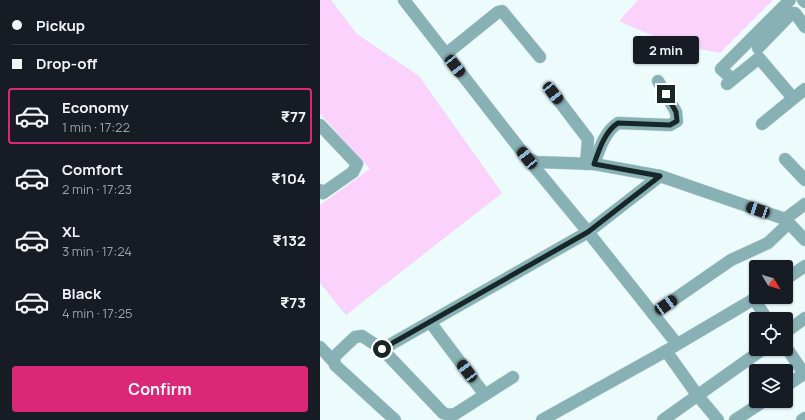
<!DOCTYPE html>
<html lang="en">
<head>
<meta charset="utf-8">
<style>
	body { margin:0; font-family:Manrope,sans-serif; background:#20242c; color:#f1f3f6; height:100vh; display:flex; flex-direction:column; font-size:15px; white-space:nowrap }
	* { box-sizing:border-box; margin:0 }
	p { font-size:13px; color:#9ea1a6 }
	.icon { flex:none; width:22px; height:22px; fill:none; stroke:currentColor; stroke-width:2; stroke-linecap:round; stroke-linejoin:round }
	.map { position:relative; flex:1; overflow:hidden }
	.drawer { display:flex; flex-direction:column; background:#171b24; width:320px }
	.drawer>* { flex:none }
	.banner { display:grid; align-content:center; height:88px; padding:0 12px; background:#171b24 }
	.needle { width:26px; rotate:128deg }
	.buttons { position:absolute; left:429px; top:260px; display:grid; gap:8px }
	.buttons a { display:grid; place-items:center; width:44px; height:44px; border-radius:4px; background:#171b24; box-shadow:0 1px 3px #0004; font-size:20px }
	.end { position:absolute; width:18px; height:18px; margin:-9px; border:5px solid #172728; background:#fff; box-shadow:0 0 0 2px #fff }
	.from { border-radius:50% }
	.bubble { position:absolute; height:28px; border-radius:4px; background:#171b24; box-shadow:0 1px 3px #0004; font-size:13px; font-weight:700; line-height:28px; text-align:center }
	.car { position:absolute; width:12px; height:24px; margin:-12px -6px; border-radius:5px; box-shadow:0 0 3px 1px #0007; background:linear-gradient(#222 24%,#8ab4d8 0 40%,#222 0 76%,#8ab4d8 0 86%,#222 0) }
	.banner b { display:flex; align-items:center; gap:14px; height:38px; font-size:15px }
	.banner b+b { border-top:1px solid #363941 }
	.banner i { width:10px; height:10px; background:#f1f3f6 }
	ul { padding:0; list-style:none }
	li { display:flex; align-items:center; gap:12px; height:56px; margin:0 8px 6px; padding:0 4px; border:2px solid transparent; border-radius:4px }
	li div { flex:1 }
	li b { display:block; font-size:15px }
	li em { font-style:normal; font-weight:700 }
	li.selected { border-color:#db2777 }
	li>.icon { width:36px; height:36px; stroke-width:1.5 }
	.action { display:flex; gap:8px; margin-top:auto; padding:8px 12px }
	.action a { flex:1; height:46px; border-radius:4px; background:#db2777; color:#fff; font-size:16px; font-weight:700; line-height:46px; text-align:center }
	main { display:flex; flex:1; min-height:0 }
	.map>svg:first-child { display:block }
	.green { fill:#fad2fb }
	.lines { fill:none; stroke-linecap:round; stroke-linejoin:round }
	.minor-casing { stroke:#c6d6d7; stroke-width:13 }
	.minor { stroke:#88b1b5; stroke-width:12 }
	.route { stroke:#172728; stroke-width:5 }
</style>
</head>
<body>
<main>
<section class="drawer">
<div class="banner">
<b><i class="from"></i>Pickup</b>
<b><i></i>Drop-off</b>
</div>
<ul>
<li class="selected"><svg class="icon" aria-label="car" viewBox="0 0 24 24"><path d="M5 17H2v-5l4-1 3-4h7l3 4 3 1v5h-3M9 17h6M6 11h13"/><circle cx="7" cy="17" r="2"/><circle cx="17" cy="17" r="2"/></svg><div><b>Economy</b><p>1 min · 17:22</p></div><em>₹77</em></li>
<li><svg class="icon" aria-label="car" viewBox="0 0 24 24"><path d="M5 17H2v-5l4-1 3-4h7l3 4 3 1v5h-3M9 17h6M6 11h13"/><circle cx="7" cy="17" r="2"/><circle cx="17" cy="17" r="2"/></svg><div><b>Comfort</b><p>2 min · 17:23</p></div><em>₹104</em></li>
<li><svg class="icon" aria-label="car" viewBox="0 0 24 24"><path d="M5 17H2v-5l4-1 3-4h7l3 4 3 1v5h-3M9 17h6M6 11h13"/><circle cx="7" cy="17" r="2"/><circle cx="17" cy="17" r="2"/></svg><div><b>XL</b><p>3 min · 17:24</p></div><em>₹132</em></li>
<li><svg class="icon" aria-label="car" viewBox="0 0 24 24"><path d="M5 17H2v-5l4-1 3-4h7l3 4 3 1v5h-3M9 17h6M6 11h13"/><circle cx="7" cy="17" r="2"/><circle cx="17" cy="17" r="2"/></svg><div><b>Black</b><p>4 min · 17:25</p></div><em>₹73</em></li>
</ul>
<div class="action"><a>Confirm</a></div>
</section>
<div class="map">
<svg width="485" height="420" viewBox="0 0 485 420">
	<rect width="100%" height="100%" fill="#ecfcfd"/>
	<g class="green">
		<polygon points="0,0 11,0 37,34 99,76 182,193 26,315 0,283 0,205 50,169 0,114"/>
		<polygon points="318,0 453,0 400,53 349,43 299,21"/>
	</g>
	<g class="lines">
		<defs>
			<g id="minor">
				<polyline points="84,0 207,158 216,162 274,164 340,176 465,219"/>
				<polyline points="483,0 485,2"/>
				<polyline points="438,48 472,13 475,13 485,27"/>
				<polyline points="126,54 178,12 182,11 220,57"/>
				<polyline points="412,79 401,69 470,0"/>
				<polyline points="407,84 439,58 473,98"/>
				<polyline points="233,93 268,139 266,164"/>
				<polyline points="442,124 485,89"/>
				<polyline points="0,125 37,164 33,172 3,193 0,190"/>
				<polyline points="207,158 268,232 357,344"/>
				<polyline points="465,159 485,180"/>
				<path d="M274 164C279 150 285 131 298 123L350 125 357 121 356 112 338 81"/>
				<polyline points="485,204 465,219 485,240"/>
				<polyline points="466,279 485,266"/>
				<polyline points="437,297 434,299 447,319"/>
				<polyline points="333,314 411,260 448,243 469,223"/>
				<polyline points="110,322 165,395"/>
				<polyline points="466,332 485,318"/>
				<polyline points="0,347 13,361"/>
				<polyline points="466,347 485,375"/>
				<polyline points="62,349 123,413 129,415 135,414 193,377"/>
				<polyline points="346,351 378,396 398,420"/>
				<polyline points="466,386 485,373"/>
				<polyline points="75,420 15,365 14,357 35,337 42,336 62,349 66,347 268,232 340,176"/>
				<polyline points="222,420 346,351 434,299"/>
				<polyline points="343,420 443,349"/>
				<polyline points="415,420 444,401"/>
				<polyline points="482,420 485,418"/>
			</g>
		</defs>
		<use href="#minor" class="minor-casing"/>
		<use href="#minor" class="minor"/>
	</g>
	<g class="lines">
		<path class="route" d="M62 349 268 232 340 176 274 164C279 150 285 131 298 123L350 125 357 121 356 112 346 94"/>
	</g>
</svg>
<div class="buttons">
<a><svg class="needle" viewBox="-14 -14 28 28"><path d="M0-13l5 13h-10z" fill="#e53935"/><path d="M0 13l5-13h-10z" fill="#9ea1a6"/></svg></a>
<a><svg class="icon" aria-label="locate" viewBox="0 0 24 24"><circle cx="12" cy="12" r="6"/><path d="M12 2v4M12 18v4M2 12h4M18 12h4"/></svg></a>
<a><svg class="icon" aria-label="layers" viewBox="0 0 24 24"><path d="M12 4l9 5-9 5-9-5zM3 14l9 5 9-5"/></svg></a>
</div>
<i class="end from" style="left:62px;top:349px"></i>
<i class="end" style="left:346px;top:94px"></i>
<div class="bubble" style="left:313px;top:36px;width:66px">2 min</div>
<i class="car" style="left:135px;top:66px;rotate:142deg"></i>
<i class="car" style="left:233px;top:93px;rotate:142deg"></i>
<i class="car" style="left:207px;top:158px;rotate:322deg"></i>
<i class="car" style="left:438px;top:210px;rotate:289deg"></i>
<i class="car" style="left:346px;top:305px;rotate:55deg"></i>
<i class="car" style="left:147px;top:371px;rotate:323deg"></i>
</div>
</main>
</body>
</html>
